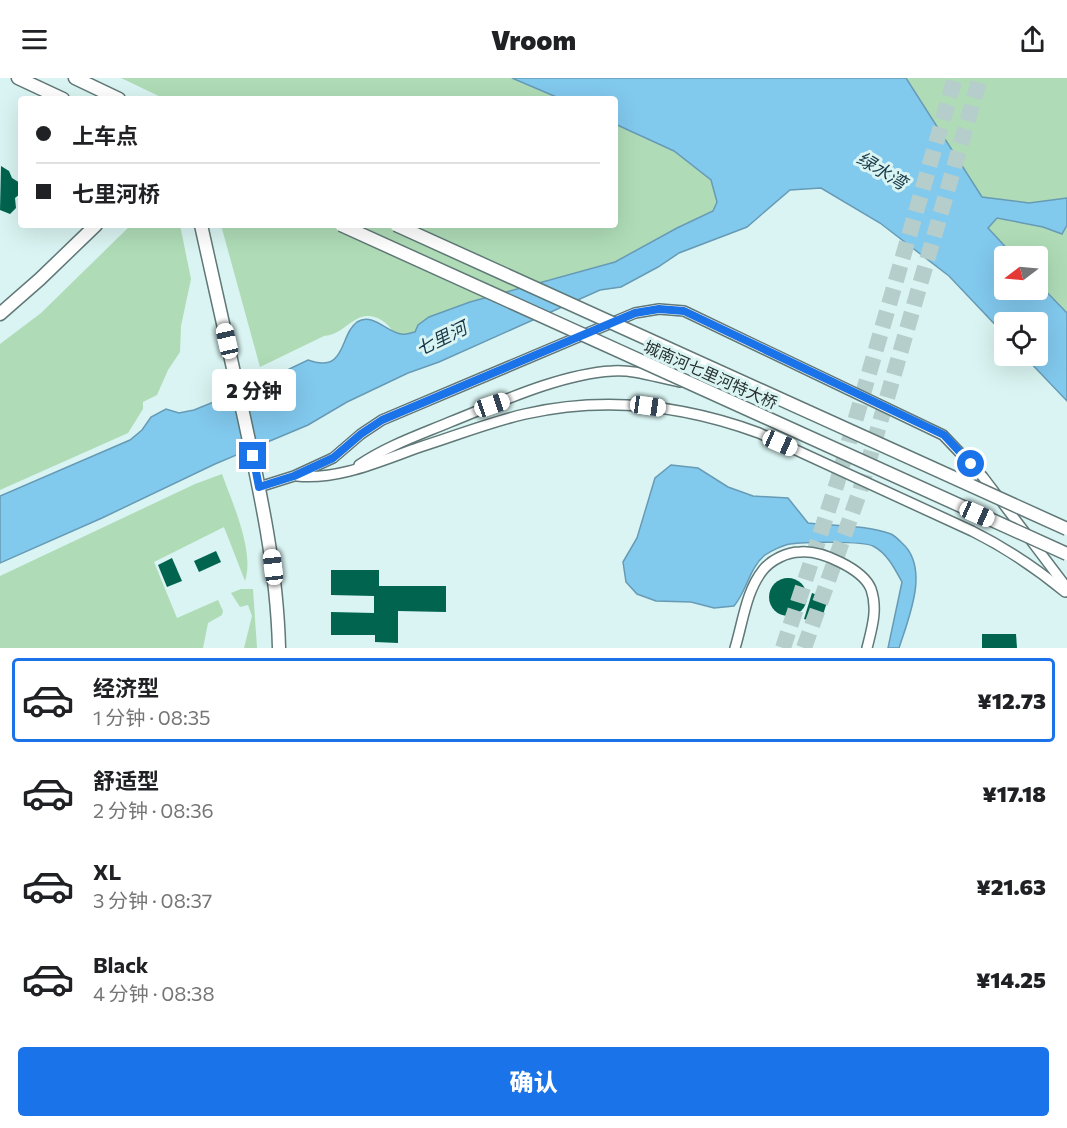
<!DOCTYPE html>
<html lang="zh">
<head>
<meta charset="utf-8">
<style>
	body { margin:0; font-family:Commissioner,"Noto Sans SC",sans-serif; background:#f2f2f2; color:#202124; height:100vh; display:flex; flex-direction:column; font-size:22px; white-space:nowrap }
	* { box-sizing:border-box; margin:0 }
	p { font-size:20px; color:#757577 }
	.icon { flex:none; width:33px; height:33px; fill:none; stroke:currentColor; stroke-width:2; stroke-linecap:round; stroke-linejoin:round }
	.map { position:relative; height:570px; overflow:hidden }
	.details { display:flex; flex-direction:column; background:#fff; flex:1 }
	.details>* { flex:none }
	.banner { position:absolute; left:18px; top:18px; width:600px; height:132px; border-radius:6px; box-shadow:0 6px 24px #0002; display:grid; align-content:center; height:132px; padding:0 18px; background:#fff }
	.needle { width:39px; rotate:254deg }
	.tools { position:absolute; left:994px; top:168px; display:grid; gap:12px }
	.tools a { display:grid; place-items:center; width:54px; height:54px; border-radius:6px; background:#fff; box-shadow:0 6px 24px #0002; font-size:30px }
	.end { position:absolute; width:27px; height:27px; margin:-14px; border:8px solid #1a73e8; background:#fff; box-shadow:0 0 0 3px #fff }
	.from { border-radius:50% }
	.bubble { position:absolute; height:42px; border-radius:6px; background:#fff; box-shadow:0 6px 24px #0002; font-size:20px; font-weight:800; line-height:42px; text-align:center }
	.car { position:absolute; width:18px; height:36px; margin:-18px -9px; border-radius:8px; box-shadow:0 0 4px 2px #0007; background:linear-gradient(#fff 24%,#345 0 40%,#fff 0 76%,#345 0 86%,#fff 0) }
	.banner b { display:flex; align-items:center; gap:21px; height:57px; font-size:22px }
	.banner b+b { border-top:2px solid #e0e0e0 }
	.banner i { width:15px; height:15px; background:#202124 }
	ul { padding:10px 0 0; list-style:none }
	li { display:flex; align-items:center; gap:18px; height:84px; margin:0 12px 9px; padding:0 6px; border:3px solid transparent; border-radius:6px }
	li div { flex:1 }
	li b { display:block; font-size:22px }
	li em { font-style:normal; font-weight:800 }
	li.current { border-color:#1a73e8 }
	li>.icon { width:54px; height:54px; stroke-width:1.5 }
	.primary-button { display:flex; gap:12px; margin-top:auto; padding:12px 18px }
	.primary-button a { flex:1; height:69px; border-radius:6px; background:#1a73e8; color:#fff; font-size:24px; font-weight:800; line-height:69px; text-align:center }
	header { display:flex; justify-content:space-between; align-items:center; height:78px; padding:0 18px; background:#fff; font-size:27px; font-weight:800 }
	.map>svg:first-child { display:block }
	.green { fill:#afdcb7 }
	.water { fill:#82c9ee; stroke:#679bb5; stroke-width:1.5 }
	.building { fill:#00644e }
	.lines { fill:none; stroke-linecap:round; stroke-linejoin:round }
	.highway-tunnel { stroke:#b5cdcb; stroke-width:16; stroke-dasharray:16 8; stroke-linecap:butt }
	.street-casing { stroke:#607877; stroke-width:12 }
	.secondary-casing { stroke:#607877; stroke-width:15 }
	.street { stroke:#fff; stroke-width:9 }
	.secondary { stroke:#fff; stroke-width:12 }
	.secondary-bridge-casing { stroke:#607877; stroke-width:15; stroke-linecap:butt }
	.secondary-bridge { stroke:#fff; stroke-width:12 }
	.route { stroke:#1a73e8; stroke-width:8 }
	.labels { text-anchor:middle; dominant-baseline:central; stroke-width:6; stroke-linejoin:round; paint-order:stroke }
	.street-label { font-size:16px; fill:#273130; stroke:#d9f4f2 }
	.water-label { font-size:18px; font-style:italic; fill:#193949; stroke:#d9f4f2 }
</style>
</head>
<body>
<header><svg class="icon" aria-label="menu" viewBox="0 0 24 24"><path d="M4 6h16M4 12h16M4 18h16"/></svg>Vroom<svg class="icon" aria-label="share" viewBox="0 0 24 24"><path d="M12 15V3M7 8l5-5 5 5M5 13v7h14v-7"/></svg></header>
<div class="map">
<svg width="1067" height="570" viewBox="0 0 1067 570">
	<rect width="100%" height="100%" fill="#d9f4f2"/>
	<g class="green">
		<polygon points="121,0 512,0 561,21 165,21"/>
		<polygon points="906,0 1067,0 1067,120 1029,125 982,119"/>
		<path d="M615 46 674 73 711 102 717 124 713 133 677 150 615 184 470 224 429 239 415 254 403 257 393 254C385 240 368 233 355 242 343 249 338 257 324 258L260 289 221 147H615Z"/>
		<polygon points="997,140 1043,149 1061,156 1067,147 1067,235 1038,205 1038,178 1014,178 988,150"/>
		<polygon points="131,147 180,147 191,201 181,248 180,274 168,292 157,317 143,324 143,331 128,355 0,412 0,266 41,235"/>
		<path d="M222 396C232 424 255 474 245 503L224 449 154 484 177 540 218 522 223 533 222 537 208 545 203 570H0V498L195 406Z"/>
		<polygon points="241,511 253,511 257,570 244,570 252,538 248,527 240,529 231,515"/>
	</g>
	<g class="water">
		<path d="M512 0H906L982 119 1029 125 1067 120V147L1062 156 1043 149 997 140 988 150 1014 178H1005V212H1038V205L1067 235V323L1024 278H1038V244H1005V257L949 198 880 145 821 110 790 112 747 149 679 175 658 189 621 209 600 212 439 284 408 295 347 324 308 347 215 386 102 440 0 485V418L130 362 142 352 151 339 166 331 179 335 194 332 258 306 308 282C347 296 339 257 357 244 373 234 386 254 401 256 405 257 410 255 415 254L418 247 429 239 470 224 615 184 677 150 713 133 717 124 711 102 674 73 615 46V21H561Z"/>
		<path d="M671 387 698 390 728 409 753 418 788 420 808 445C834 448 866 447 891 456 895 458 899 462 902 465 930 490 909 539 899 570H888L902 504C895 491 887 475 873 468 863 463 804 464 790 466 783 467 771 473 765 477 749 490 747 513 734 528L714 530 691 524 656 523 637 516 626 504 623 484 637 460 655 400Z"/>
	</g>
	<g class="building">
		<polygon points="1,88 9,93 12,100 20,105 21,109 21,115 15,120 16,130 10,136 0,132"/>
		<polygon points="216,473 221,484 199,494 194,483"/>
		<polygon points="172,480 182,503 167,509 158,487"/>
		<polygon points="331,492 379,492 379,508 446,508 446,534 398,533 398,565 375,564 375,557 331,557 331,534 374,535 374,518 331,517"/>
		<circle cx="788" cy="519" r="19"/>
		<polygon points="812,515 828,521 820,546 804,541"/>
		<polygon points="982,556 1016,556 1017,570 982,570"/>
	</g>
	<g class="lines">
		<g class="highway-tunnel">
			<polyline points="783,570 837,405 955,0"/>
			<polyline points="804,570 860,413 980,0"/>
		</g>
		<defs>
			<g id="street">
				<path d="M359 387C387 368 419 357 450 344 498 325 560 296 612 293 634 291 658 300 680 304"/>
				<path d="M297 398C340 402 380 383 420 369 455 358 490 344 525 336 604 318 683 327 759 355L972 453C1008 471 1035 489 1065 514"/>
				<polyline points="259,409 294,398 333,380 361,356 382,342 635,235 659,231 684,233 943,357 983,399 1067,510"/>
				<path d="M735 570C743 544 746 513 763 492 771 482 787 474 800 474 821 472 863 491 871 511 878 531 872 550 867 570"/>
			</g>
			<g id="secondary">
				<polyline points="18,0 63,21"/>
				<polyline points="75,0 119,21"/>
				<path d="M201 147C215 210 229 272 243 335 260 413 277 490 279 570"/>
				<polyline points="0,236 40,201 96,147"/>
			</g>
		</defs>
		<use href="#street" class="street-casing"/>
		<use href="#secondary" class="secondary-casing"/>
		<use href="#street" class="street"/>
		<use href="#secondary" class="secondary"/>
		<defs>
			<g id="secondary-bridge">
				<polyline points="341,147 1067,476"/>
				<polyline points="396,147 1067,451"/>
			</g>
		</defs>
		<use href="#secondary-bridge" class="secondary-bridge-casing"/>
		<use href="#secondary-bridge" class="secondary-bridge"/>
	</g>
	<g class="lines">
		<polyline class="route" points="253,378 259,409 294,398 333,380 361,356 382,342 635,235 659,231 684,233 944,357 971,386"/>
	</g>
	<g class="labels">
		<g class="street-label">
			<text transform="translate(711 296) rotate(24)">城南河七里河特大桥</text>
		</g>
		<g class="water-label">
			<text transform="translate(882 92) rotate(31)">绿水湾</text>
			<text transform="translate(441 260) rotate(-26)">七里河</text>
		</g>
	</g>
</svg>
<div class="tools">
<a><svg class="needle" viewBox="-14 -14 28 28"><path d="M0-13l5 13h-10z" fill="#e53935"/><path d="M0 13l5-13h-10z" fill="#757577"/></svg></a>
<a><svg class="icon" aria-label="locate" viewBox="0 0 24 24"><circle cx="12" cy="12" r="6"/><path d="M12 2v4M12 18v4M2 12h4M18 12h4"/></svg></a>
</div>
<i class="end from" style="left:971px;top:386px"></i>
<i class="end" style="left:253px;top:378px"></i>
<div class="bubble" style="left:212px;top:291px;width:84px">2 分钟</div>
<i class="car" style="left:227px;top:263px;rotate:347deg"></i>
<i class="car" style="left:492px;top:327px;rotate:71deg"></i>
<i class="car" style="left:648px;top:328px;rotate:98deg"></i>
<i class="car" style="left:780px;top:365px;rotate:114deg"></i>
<i class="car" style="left:977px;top:436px;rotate:114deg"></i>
<i class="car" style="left:273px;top:489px;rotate:353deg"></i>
<div class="banner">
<b><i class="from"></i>上车点</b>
<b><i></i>七里河桥</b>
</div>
</div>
<section class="details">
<ul>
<li class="current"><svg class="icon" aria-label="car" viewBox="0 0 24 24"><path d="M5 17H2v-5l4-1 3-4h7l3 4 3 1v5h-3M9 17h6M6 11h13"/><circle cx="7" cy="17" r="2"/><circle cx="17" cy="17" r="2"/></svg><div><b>经济型</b><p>1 分钟 · 08:35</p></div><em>¥12.73</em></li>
<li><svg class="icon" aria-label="car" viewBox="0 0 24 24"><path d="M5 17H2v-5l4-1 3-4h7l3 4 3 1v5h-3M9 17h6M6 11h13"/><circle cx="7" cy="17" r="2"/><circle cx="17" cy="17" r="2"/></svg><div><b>舒适型</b><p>2 分钟 · 08:36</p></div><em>¥17.18</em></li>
<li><svg class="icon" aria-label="car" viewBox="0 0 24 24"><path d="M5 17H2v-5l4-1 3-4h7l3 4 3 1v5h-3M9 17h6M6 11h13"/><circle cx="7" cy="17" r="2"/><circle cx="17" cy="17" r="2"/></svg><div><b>XL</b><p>3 分钟 · 08:37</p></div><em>¥21.63</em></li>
<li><svg class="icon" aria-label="car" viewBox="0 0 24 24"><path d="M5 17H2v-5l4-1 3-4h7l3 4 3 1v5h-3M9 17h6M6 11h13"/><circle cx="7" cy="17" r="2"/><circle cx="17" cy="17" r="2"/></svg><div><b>Black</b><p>4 分钟 · 08:38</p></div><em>¥14.25</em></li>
</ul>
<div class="primary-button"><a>确认</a></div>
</section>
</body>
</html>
